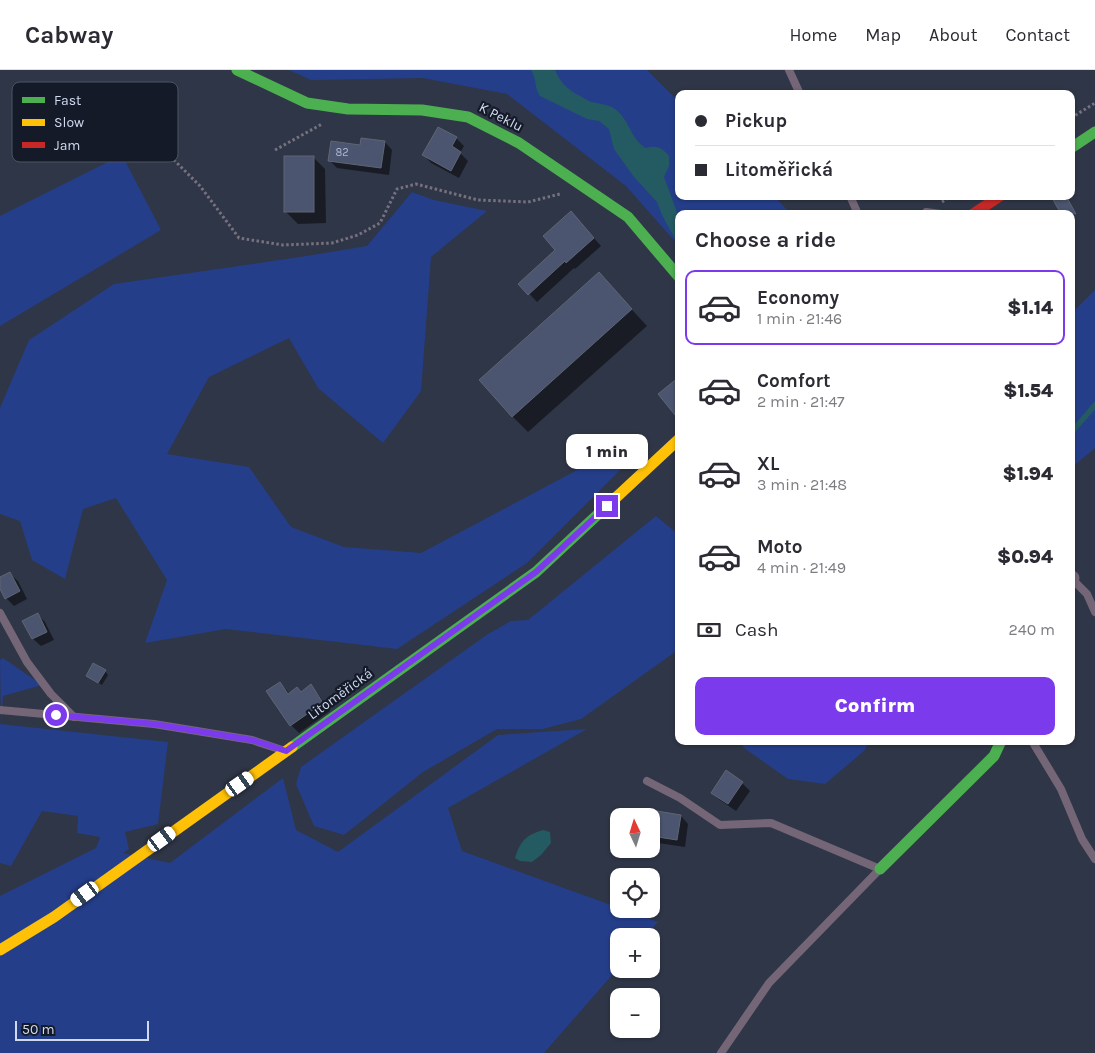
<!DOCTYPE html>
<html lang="en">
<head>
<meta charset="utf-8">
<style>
	body { margin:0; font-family:Karla,sans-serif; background:#f7f7f7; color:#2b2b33; height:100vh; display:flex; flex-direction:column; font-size:19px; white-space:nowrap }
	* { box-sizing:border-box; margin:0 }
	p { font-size:16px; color:#7c7c81 }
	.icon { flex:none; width:28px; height:28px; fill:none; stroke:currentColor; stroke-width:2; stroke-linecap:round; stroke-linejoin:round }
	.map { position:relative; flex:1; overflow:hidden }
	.details { position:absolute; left:675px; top:140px; width:400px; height:535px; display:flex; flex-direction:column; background:#fff; border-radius:10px; box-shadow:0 1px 4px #0004 }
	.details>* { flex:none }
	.banner { position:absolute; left:675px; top:20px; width:400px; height:110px; border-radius:10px; box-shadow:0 1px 4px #0004; display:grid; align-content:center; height:110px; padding:0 20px; background:#fff }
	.needle { width:32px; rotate:356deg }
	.fabs { position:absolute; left:610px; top:738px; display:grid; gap:10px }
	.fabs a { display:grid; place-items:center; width:50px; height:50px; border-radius:10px; background:#fff; box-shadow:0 1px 4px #0004; font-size:25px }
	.scale { position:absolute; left:15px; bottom:12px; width:134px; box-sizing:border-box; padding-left:5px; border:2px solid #d0daee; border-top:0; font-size:14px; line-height:18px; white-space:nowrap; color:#d0daee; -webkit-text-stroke:4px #141a28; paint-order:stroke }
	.end { position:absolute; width:22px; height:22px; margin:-11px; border:6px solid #7c3aed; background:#fff; box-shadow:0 0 0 2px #fff }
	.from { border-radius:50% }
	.bubble { position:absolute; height:35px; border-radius:10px; background:#fff; box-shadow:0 1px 4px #0004; font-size:16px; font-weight:800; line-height:35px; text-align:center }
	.car { position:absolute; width:15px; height:30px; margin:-15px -8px; border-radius:6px; box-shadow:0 0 4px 1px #0007; background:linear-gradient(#fff 24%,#345 0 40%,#fff 0 76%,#345 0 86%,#fff 0) }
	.banner b { display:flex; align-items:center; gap:18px; height:48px; font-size:19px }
	.banner b+b { border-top:1px solid #e1e1e2 }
	.banner i { width:12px; height:12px; background:#2b2b33 }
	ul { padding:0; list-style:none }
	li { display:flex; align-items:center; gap:15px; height:75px; margin:0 10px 8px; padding:0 10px; border:2px solid transparent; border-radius:10px }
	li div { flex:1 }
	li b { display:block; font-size:19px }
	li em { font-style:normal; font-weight:800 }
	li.current { border-color:#7c3aed }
	li>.icon { width:45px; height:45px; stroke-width:1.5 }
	h2 { padding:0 20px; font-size:22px; line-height:60px }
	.pay { display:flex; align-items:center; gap:12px; height:55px; padding:0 20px; font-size:19px }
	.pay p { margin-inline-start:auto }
	.action { display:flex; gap:10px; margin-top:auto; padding:10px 20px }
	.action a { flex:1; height:58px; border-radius:10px; background:#7c3aed; color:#fff; font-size:20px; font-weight:800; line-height:58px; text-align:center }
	header { display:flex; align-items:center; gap:30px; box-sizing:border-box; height:70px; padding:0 25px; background:#fff; border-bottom:1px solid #e1e1e2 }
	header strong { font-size:24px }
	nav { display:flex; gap:28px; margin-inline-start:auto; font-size:18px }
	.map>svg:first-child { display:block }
	.green { fill:#253e8a }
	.water { fill:#245a62 }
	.shadow { fill:#0007 }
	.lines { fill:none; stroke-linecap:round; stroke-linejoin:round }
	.stream { stroke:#245a62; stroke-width:5.5 }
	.building { fill:#4c556f; stroke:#5e6574 }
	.path { stroke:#77717f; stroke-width:3; stroke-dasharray:2.5 2.5; stroke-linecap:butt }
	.lane { stroke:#746677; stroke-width:8 }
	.street { stroke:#746677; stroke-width:15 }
	.fast { stroke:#4caf50; stroke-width:11 }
	.slow { stroke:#ffc107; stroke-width:11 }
	.jam { stroke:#c62828; stroke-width:11 }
	.route { stroke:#7c3aed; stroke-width:6 }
	.labels { text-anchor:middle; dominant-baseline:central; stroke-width:4.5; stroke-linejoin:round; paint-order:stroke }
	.number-label { font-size:11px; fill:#afb9ce }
	.street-label { font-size:14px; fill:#d0daee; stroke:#141a28 }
	.key { fill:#141a28; stroke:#4c5463; stroke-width:1 }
	.key-label { font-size:14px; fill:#d0daee }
</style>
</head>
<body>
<header>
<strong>Cabway</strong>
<nav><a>Home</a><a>Map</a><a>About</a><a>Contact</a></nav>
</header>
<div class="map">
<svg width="1095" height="983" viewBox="0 0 1095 983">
	<rect width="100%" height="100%" fill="#2f3647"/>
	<g class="green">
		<polygon points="289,0 647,0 679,32 679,126 774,126 791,144 679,144 679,176 626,116 507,24 423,8 311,10"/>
		<polygon points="122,85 161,160 0,256 0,146"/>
		<polygon points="412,122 434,130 487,141 431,187 421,321 383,373 318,318 289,268 209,307 167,384 249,397 291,457 344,477 421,483 598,389 634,386 527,493 397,579 226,559 145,573 167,510 116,428 83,439 65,509 32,490 20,451 0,444 0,338 29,270 114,214 300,187 367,176"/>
		<polygon points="1095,220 1095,378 1071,398 1071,244"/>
		<polygon points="656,446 679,465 679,587 675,582 581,649 543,659 497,659 423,702 344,765 314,756 296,714 301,697 488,564 511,551 528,550"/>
		<polygon points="3,588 42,615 3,626 1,653 0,590"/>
		<polygon points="0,654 168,672 158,754 125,762 129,779 123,783 170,793 283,708 296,760 338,782 498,665 587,659 448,738 462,781 658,852 645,866 619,866 619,897 544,983 0,983 0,826 96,778 100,767 77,763 78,746 42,741 11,796 0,793"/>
		<polygon points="739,671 870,671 864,681 825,714 788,709 744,678"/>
	</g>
	<g class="water">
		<path d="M531 0H555C560 12 567 19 578 25 583 27 587 31 592 32 600 34 607 34 615 39 630 50 630 69 646 78 657 75 662 78 669 86V96L664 107 679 148V176L662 145 657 132 634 107 614 79 609 59 599 51 587 49 540 26C534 17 537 10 531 0Z"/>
		<path d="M543 760 550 762 551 773 541 785 532 792 520 791 515 788C520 771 526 765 543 760Z"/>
	</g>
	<g class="shadow">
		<polygon points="456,68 464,76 460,83 468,91 459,108 431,93 424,85"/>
		<polygon points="385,72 392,80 389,105 337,98 329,90 361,76"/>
		<polygon points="313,87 325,99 326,153 298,154 286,142"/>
		<polygon points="1066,126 1076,144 1071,147 1071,144"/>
		<polygon points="579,151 601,176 575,199 574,198 537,232 520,214 557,180"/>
		<polygon points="599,204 647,256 528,362 512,346"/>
		<polygon points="10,504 18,511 27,529 14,536 6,528 0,517 0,509"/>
		<polygon points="37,544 45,552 54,570 41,576 33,569 24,552"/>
		<polygon points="105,601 108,605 102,615 87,605"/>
		<polygon points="280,613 290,624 301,623 311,616 318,624 330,641 299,663 291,655 268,621"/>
		<polygon points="742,713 750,721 736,741 720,730 712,723"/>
		<polygon points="647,741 681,746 688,754 685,777 651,772 651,746 646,746"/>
	</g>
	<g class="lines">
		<polyline class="stream" points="1071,363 1095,335"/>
	</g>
	<g class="building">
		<polygon points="438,57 457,67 452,76 461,82 451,101 422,85"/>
		<polygon points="361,68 385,71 381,98 328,91 331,71 360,75"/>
		<rect x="284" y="86" width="30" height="56"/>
		<polygon points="1051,126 1066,126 1076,144 1061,144"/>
		<polygon points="571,141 594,168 566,193 565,191 528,225 518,214 555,180 543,166"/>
		<polygon points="599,202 632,239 512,347 479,310"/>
		<polygon points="679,307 679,350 658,324"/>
		<polygon points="10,502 20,521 5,529 0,519 0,507"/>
		<polygon points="38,543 47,562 32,569 22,551"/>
		<polygon points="93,593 106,600 98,613 86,606"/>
		<polygon points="280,612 288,624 297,617 301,622 311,614 323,633 290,656 266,621"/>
		<polygon points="726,700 743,712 728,734 711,723"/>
		<polygon points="651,740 681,745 677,770 651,766"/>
	</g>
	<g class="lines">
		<g class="path">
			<polyline points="1071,48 1095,33"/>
			<polyline points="156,72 200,116 239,168 283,175 332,173 358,165 380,153 397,119 416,114 478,130 528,132 560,124"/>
			<polyline points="275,80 322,54"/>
			<polyline points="942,132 951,126"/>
		</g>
		<g class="lane">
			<polyline points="789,0 800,24"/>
			<polyline points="850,126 858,144"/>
			<polyline points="924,144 926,142 941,144"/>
			<polyline points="1071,508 1087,524 1095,542"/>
			<polyline points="0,543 27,592 51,624 74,647"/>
			<polyline points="0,640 154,654 252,670 282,680"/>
			<polyline points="1032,671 1061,719 1082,769 1095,789"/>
			<polyline points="647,711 680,728 720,755 771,753 880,799 769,913 721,983"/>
		</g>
		<polyline class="street" points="1071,509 1072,508"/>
		<g class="fast">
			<polyline points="237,0 307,33 348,39 422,40 468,47 519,73 628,147 679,207"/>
			<polyline points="1071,78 1095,62"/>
			<polyline points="292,677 536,502 608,435"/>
			<polyline points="880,799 994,686 1001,671"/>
		</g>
		<g class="slow">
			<polyline points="608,435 679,369"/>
			<polyline points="0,880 54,847 292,677"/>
		</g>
		<polyline class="jam" points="973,144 1000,126"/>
	</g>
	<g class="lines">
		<polyline class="route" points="56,645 154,654 252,670 286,681 536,502 607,436"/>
	</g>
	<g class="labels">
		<g class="number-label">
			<text x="342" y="82">82</text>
		</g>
		<g class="street-label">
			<text transform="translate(501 47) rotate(27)">K Peklu</text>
			<text transform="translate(340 624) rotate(-36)">Litoměřická</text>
		</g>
	</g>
	<rect x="12" y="12" width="166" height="80" rx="8" class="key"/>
	<rect x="22" y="27" width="23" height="6" fill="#4caf50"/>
	<rect x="22" y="49" width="23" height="7" fill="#ffc107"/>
	<rect x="22" y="72" width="23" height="6" fill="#c62828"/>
	<g class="key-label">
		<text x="54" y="35">Fast</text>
		<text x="54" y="57">Slow</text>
		<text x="54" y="80">Jam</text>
	</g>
</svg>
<div class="fabs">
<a><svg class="needle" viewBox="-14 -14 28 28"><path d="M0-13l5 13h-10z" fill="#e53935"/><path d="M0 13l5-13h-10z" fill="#7c7c81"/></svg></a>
<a><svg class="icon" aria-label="locate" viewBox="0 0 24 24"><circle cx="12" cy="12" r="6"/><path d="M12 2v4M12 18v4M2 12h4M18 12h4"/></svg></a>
<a>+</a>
<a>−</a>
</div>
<div class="scale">50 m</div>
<i class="end from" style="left:56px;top:645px"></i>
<i class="end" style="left:607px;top:436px"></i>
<div class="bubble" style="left:566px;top:364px;width:82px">1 min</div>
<i class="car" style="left:240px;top:714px;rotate:55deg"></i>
<i class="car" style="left:162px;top:769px;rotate:54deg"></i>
<i class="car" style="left:85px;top:824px;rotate:234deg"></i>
<div class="banner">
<b><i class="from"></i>Pickup</b>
<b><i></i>Litoměřická</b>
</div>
<section class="details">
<h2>Choose a ride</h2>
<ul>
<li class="current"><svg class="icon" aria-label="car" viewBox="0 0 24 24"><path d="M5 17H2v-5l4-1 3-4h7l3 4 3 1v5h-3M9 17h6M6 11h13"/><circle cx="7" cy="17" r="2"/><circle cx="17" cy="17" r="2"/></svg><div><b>Economy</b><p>1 min · 21:46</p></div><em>$1.14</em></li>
<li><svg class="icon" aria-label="car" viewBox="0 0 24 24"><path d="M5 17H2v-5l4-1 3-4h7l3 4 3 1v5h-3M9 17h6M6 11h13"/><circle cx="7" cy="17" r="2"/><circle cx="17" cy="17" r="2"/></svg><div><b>Comfort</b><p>2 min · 21:47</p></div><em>$1.54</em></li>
<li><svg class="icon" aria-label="car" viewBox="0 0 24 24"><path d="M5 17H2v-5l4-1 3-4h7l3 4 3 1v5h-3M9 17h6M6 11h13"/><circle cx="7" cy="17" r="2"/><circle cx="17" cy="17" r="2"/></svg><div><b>XL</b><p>3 min · 21:48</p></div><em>$1.94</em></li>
<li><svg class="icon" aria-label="car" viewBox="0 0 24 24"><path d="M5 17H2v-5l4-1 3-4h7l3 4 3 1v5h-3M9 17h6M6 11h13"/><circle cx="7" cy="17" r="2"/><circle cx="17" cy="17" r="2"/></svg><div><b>Moto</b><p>4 min · 21:49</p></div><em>$0.94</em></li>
</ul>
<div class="pay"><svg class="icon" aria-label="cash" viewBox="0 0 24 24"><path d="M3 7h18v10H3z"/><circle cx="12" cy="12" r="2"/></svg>Cash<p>240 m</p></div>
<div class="action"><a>Confirm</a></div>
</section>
</div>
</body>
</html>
